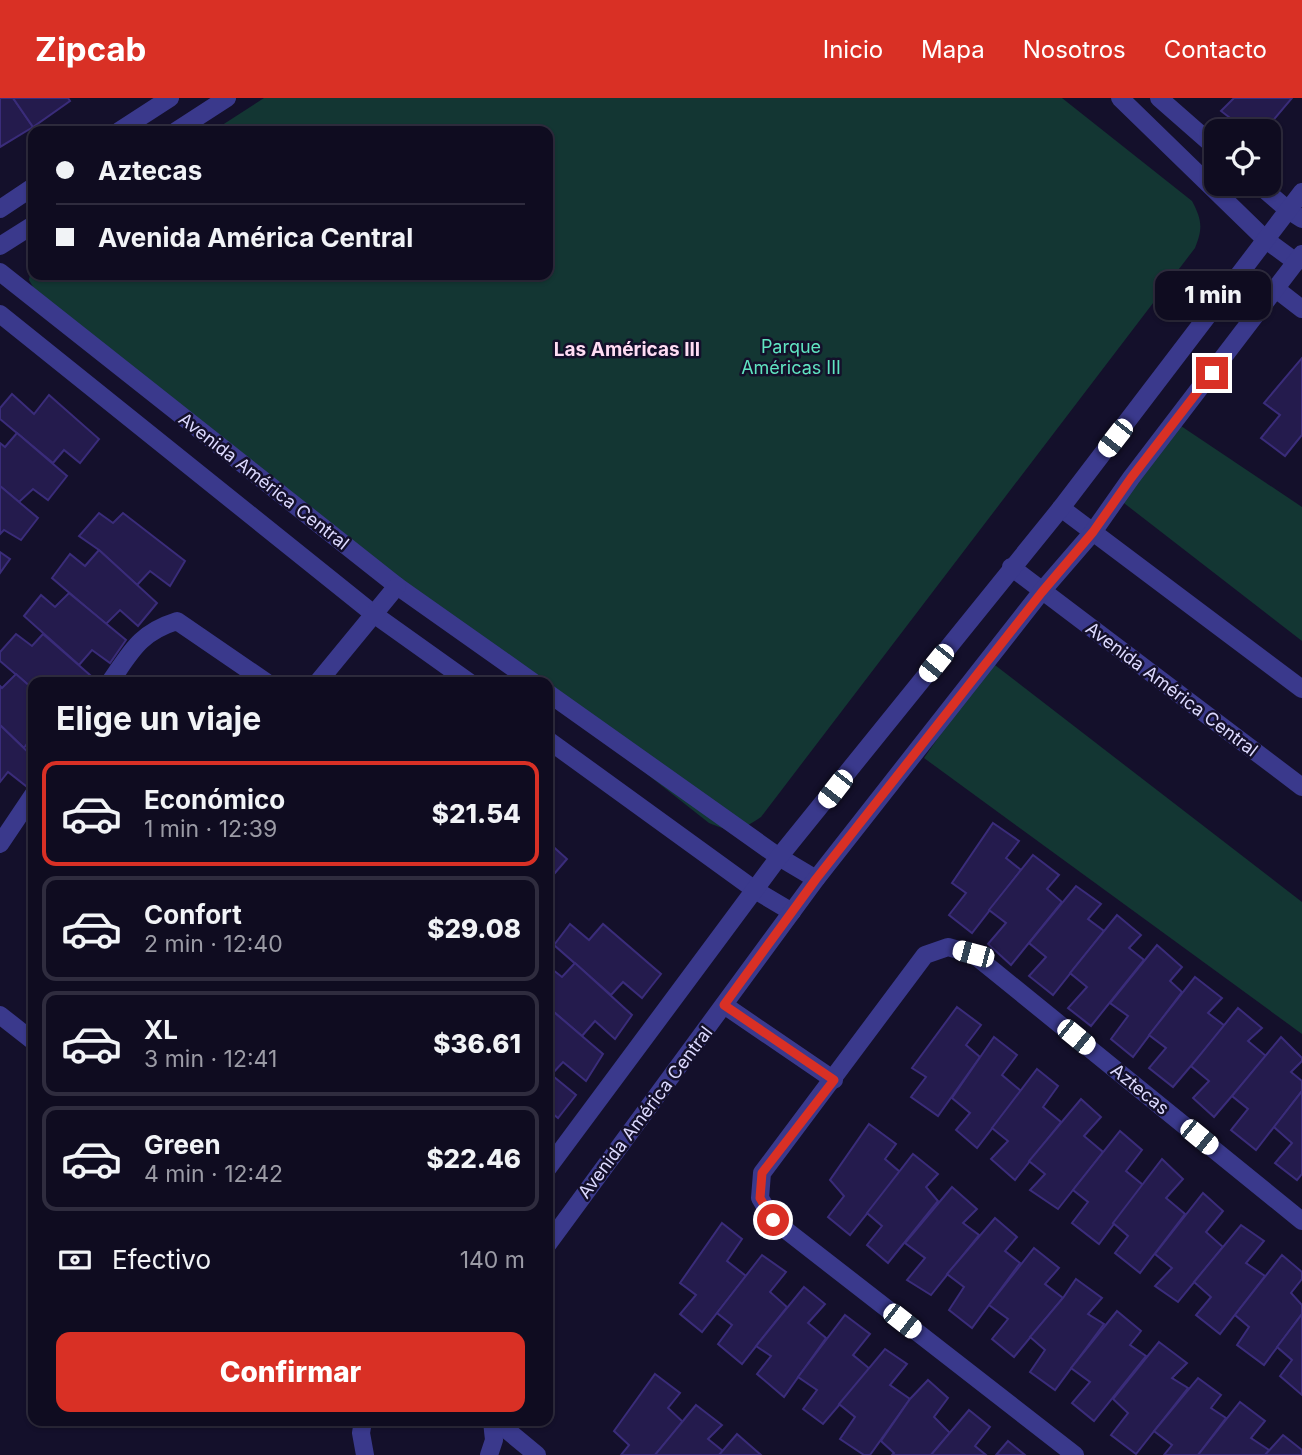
<!DOCTYPE html>
<html lang="es">
<head>
<meta charset="utf-8">
<style>
	body { margin:0; font-family:Inter,sans-serif; background:#181529; color:#f1f3f6; height:100vh; display:flex; flex-direction:column; font-size:26px; white-space:nowrap }
	* { box-sizing:border-box; margin:0 }
	p { font-size:23px; color:#9b9ba5 }
	.icon { flex:none; width:38px; height:38px; fill:none; stroke:currentColor; stroke-width:2; stroke-linecap:round; stroke-linejoin:round }
	.map { position:relative; flex:1; overflow:hidden }
	.drawer { position:absolute; left:28px; top:579px; width:525px; height:749px; display:flex; flex-direction:column; background:#0f0c20; border-radius:14px; box-shadow:0 2px 5px #0004,0 0 0 2px #2f2c3e }
	.drawer>* { flex:none }
	.top-card { position:absolute; left:28px; top:28px; width:525px; height:154px; border-radius:14px; box-shadow:0 2px 5px #0004,0 0 0 2px #2f2c3e; display:grid; align-content:center; height:154px; padding:0 28px; background:#0f0c20 }
	.tools { position:absolute; left:1204px; top:21px; display:grid; gap:14px }
	.tools a { display:grid; place-items:center; width:77px; height:77px; border-radius:14px; background:#0f0c20; box-shadow:0 2px 5px #0004,0 0 0 2px #2f2c3e; font-size:35px }
	.end { position:absolute; width:32px; height:32px; margin:-16px; border:9px solid #d93025; background:#fff; box-shadow:0 0 0 4px #fff }
	.from { border-radius:50% }
	.bubble { position:absolute; height:49px; border-radius:14px; background:#0f0c20; box-shadow:0 2px 5px #0004,0 0 0 2px #2f2c3e; font-size:23px; font-weight:800; line-height:49px; text-align:center }
	.car { position:absolute; width:21px; height:42px; margin:-21px -10px; border-radius:9px; box-shadow:0 0 5px 2px #0007; background:linear-gradient(#fff 24%,#345 0 40%,#fff 0 76%,#345 0 86%,#fff 0) }
	.top-card b { display:flex; align-items:center; gap:24px; height:66px; font-size:26px }
	.top-card b+b { border-top:2px solid #2f2c3e }
	.top-card i { width:18px; height:18px; background:#f1f3f6 }
	ul { padding:0; list-style:none }
	li { display:flex; align-items:center; gap:21px; height:105px; margin:0 14px 10px; padding:0 14px; border:4px solid #2f2c3e; border-radius:14px }
	li div { flex:1 }
	li b { display:block; font-size:26px }
	li em { font-style:normal; font-weight:800 }
	li.active { border-color:#d93025 }
	li>.icon { width:63px; height:63px; stroke-width:1.5 }
	h2 { padding:0 28px; font-size:32px; line-height:84px }
	.pay { display:flex; align-items:center; gap:18px; height:77px; padding:0 28px; font-size:26px }
	.pay p { margin-inline-start:auto }
	.cta { display:flex; gap:14px; margin-top:auto; padding:14px 28px }
	.cta a { flex:1; height:80px; border-radius:14px; background:#d93025; color:#fff; font-size:28px; font-weight:800; line-height:80px; text-align:center }
	header { display:flex; align-items:center; gap:42px; box-sizing:border-box; height:98px; padding:0 35px; background:#d93025; color:#fff }
	header strong { font-size:33px }
	nav { display:flex; gap:38px; margin-inline-start:auto; font-size:24px }
	.map>svg:first-child { display:block }
	.green { fill:#133633 }
	.building { fill:#241b4d; stroke:#3a2c7a; stroke-width:2 }
	.lines { fill:none; stroke-linecap:round; stroke-linejoin:round }
	.minor { stroke:#3a398c; stroke-width:18 }
	.route { stroke:#d93025; stroke-width:9 }
	.labels { text-anchor:middle; dominant-baseline:central; stroke-width:5; stroke-linejoin:round; paint-order:stroke }
	.park-label { font-size:18px; fill:#60e5c1; stroke:#14102b }
	.street-label { font-size:18px; fill:#dddaff; stroke:#14102b }
	.neighbourhood-label { font-size:19px; font-weight:bold; fill:#ffdcf3; stroke:#14102b }
</style>
</head>
<body>
<header>
<strong>Zipcab</strong>
<nav><a>Inicio</a><a>Mapa</a><a>Nosotros</a><a>Contacto</a></nav>
</header>
<div class="map">
<svg width="1302" height="1357" viewBox="0 0 1302 1357">
	<rect width="100%" height="100%" fill="#14102b"/>
	<g class="green">
		<path d="M264 0H1062L1192 103C1202 122 1203 130 1195 150L761 719C739 734 733 735 709 725L548 598V584H530L39 199 29 182 33 158V177H548V33H213Z"/>
		<polygon points="1181,328 1302,409 1302,543 1120,402"/>
		<polygon points="991,564 1302,804 1302,936 924,660"/>
	</g>
	<g class="building">
		<polygon points="0,0 13,0 33,29 0,49"/>
		<polygon points="13,0 68,0 70,3 33,29"/>
		<polygon points="1234,0 1292,0 1264,33 1247,33 1221,13"/>
		<polygon points="1302,260 1302,337 1285,358 1261,340 1280,317 1264,305"/>
		<polygon points="12,296 34,316 49,297 99,341 80,365 64,352 53,365 0,321 0,310"/>
		<polygon points="17,335 67,378 48,402 33,391 19,404 0,388 0,345 5,349"/>
		<polygon points="0,388 38,420 21,442 4,432 0,436"/>
		<polygon points="99,415 113,425 123,415 185,463 170,488 150,473 137,487 99,452 79,438"/>
		<polygon points="99,452 157,505 138,528 120,512 106,526 52,480 70,456 85,468"/>
		<polygon points="0,454 10,461 0,475"/>
		<polygon points="69,495 126,542 110,565 92,552 79,567 24,518 41,497 55,509"/>
		<polygon points="16,536 32,548 43,536 98,584 33,584 33,591 0,563 0,554"/>
		<polygon points="16,576 33,591 33,637 24,650 0,627 0,588 2,590"/>
		<polygon points="0,627 33,659 33,679 26,688 8,674 0,684"/>
		<polygon points="993,725 1019,743 1006,760 1021,772 972,835 949,817 966,795 952,785"/>
		<polygon points="548,744 567,761 548,783"/>
		<polygon points="1033,757 1059,777 1047,791 1062,804 1011,867 988,846 1006,825 989,812"/>
		<polygon points="1076,788 1101,806 1088,821 1104,833 1053,897 1029,878 1046,859 1029,845"/>
		<polygon points="1117,817 1141,837 1129,850 1144,862 1091,928 1068,910 1087,889 1070,875"/>
		<polygon points="570,826 589,842 603,826 661,876 642,900 623,884 611,897 554,847"/>
		<polygon points="1157,847 1182,869 1170,883 1182,894 1133,959 1111,941 1128,918 1110,905"/>
		<polygon points="575,865 632,917 615,941 595,923 582,938 548,909 548,868 562,879"/>
		<polygon points="1195,879 1222,900 1208,915 1225,928 1173,989 1149,970 1166,950 1149,937"/>
		<polygon points="548,909 603,956 586,983 563,964 551,977 548,974"/>
		<polygon points="957,909 981,927 966,947 980,959 938,1018 911,999 926,979 912,970"/>
		<polygon points="1238,910 1262,930 1248,943 1266,958 1214,1019 1193,1000 1209,983 1191,968"/>
		<polygon points="994,939 1017,957 1002,977 1021,993 977,1050 956,1032 970,1015 952,1000"/>
		<polygon points="1281,939 1302,960 1302,963 1291,974 1302,983 1302,993 1256,1052 1231,1032 1248,1011 1232,998"/>
		<polygon points="1037,971 1058,988 1043,1009 1061,1024 1015,1082 991,1061 1008,1043 992,1030"/>
		<polygon points="548,974 576,997 558,1020 548,1012"/>
		<polygon points="1302,993 1302,1076 1297,1082 1275,1065 1292,1045 1274,1029"/>
		<polygon points="1081,1001 1101,1019 1084,1038 1103,1054 1058,1111 1030,1092 1045,1076 1029,1063"/>
		<polygon points="869,1026 896,1046 885,1061 900,1074 850,1137 828,1119 844,1098 830,1082"/>
		<polygon points="1120,1033 1142,1052 1126,1073 1143,1087 1099,1146 1072,1125 1088,1104 1073,1092"/>
		<polygon points="913,1056 938,1076 926,1089 938,1103 888,1165 867,1147 882,1128 867,1115"/>
		<polygon points="1162,1061 1183,1081 1166,1100 1185,1116 1140,1175 1115,1155 1128,1138 1113,1125"/>
		<polygon points="952,1089 977,1111 963,1125 979,1137 931,1197 907,1182 925,1160 905,1145"/>
		<polygon points="1203,1095 1223,1113 1206,1134 1223,1149 1178,1204 1155,1188 1172,1170 1155,1156"/>
		<polygon points="995,1120 1017,1139 1005,1153 1020,1165 972,1230 949,1212 964,1189 947,1176"/>
		<polygon points="722,1125 742,1141 727,1163 746,1178 702,1234 680,1216 696,1197 680,1185"/>
		<polygon points="1241,1127 1264,1143 1246,1165 1265,1178 1220,1236 1196,1217 1211,1199 1194,1184"/>
		<polygon points="1034,1150 1059,1170 1045,1186 1063,1200 1014,1259 992,1241 1008,1221 989,1207"/>
		<polygon points="762,1157 786,1174 770,1194 787,1209 742,1266 718,1246 732,1227 717,1215"/>
		<polygon points="1282,1157 1302,1174 1302,1181 1291,1195 1302,1207 1302,1216 1264,1267 1237,1247 1249,1229 1235,1217"/>
		<polygon points="1076,1181 1102,1200 1088,1216 1104,1226 1055,1292 1030,1274 1045,1252 1030,1239 1063,1200"/>
		<polygon points="804,1189 825,1206 808,1225 826,1240 784,1299 757,1276 771,1258 756,1248"/>
		<polygon points="1117,1213 1141,1233 1130,1247 1146,1258 1094,1323 1072,1305 1090,1284 1071,1270"/>
		<polygon points="1302,1216 1302,1297 1280,1278 1292,1262 1277,1249"/>
		<polygon points="845,1217 870,1236 853,1257 870,1271 823,1326 803,1311 817,1292 798,1279"/>
		<polygon points="1159,1244 1187,1265 1172,1280 1188,1290 1136,1356 1111,1337 1128,1315 1113,1301"/>
		<polygon points="885,1251 907,1266 890,1287 910,1301 870,1357 864,1357 840,1341 855,1319 839,1306"/>
		<polygon points="655,1276 680,1295 668,1310 683,1324 655,1357 621,1357 629,1347 614,1333"/>
		<polygon points="1198,1280 1221,1297 1211,1310 1226,1320 1198,1357 1164,1357 1172,1347 1154,1333"/>
		<polygon points="928,1282 948,1300 934,1319 950,1335 931,1357 892,1357 894,1355 881,1343 910,1301"/>
		<polygon points="1240,1304 1265,1323 1251,1340 1269,1352 1265,1357 1198,1357"/>
		<polygon points="696,1307 722,1327 708,1341 723,1353 719,1357 655,1357"/>
		<polygon points="969,1312 990,1329 975,1348 986,1357 931,1357"/>
		<polygon points="737,1336 761,1357 719,1357"/>
		<polygon points="1283,1337 1302,1352 1302,1357 1265,1357"/>
		<polygon points="1008,1343 1025,1357 996,1357"/>
	</g>
	<g class="lines">
		<g class="minor">
			<polyline points="1120,0 1266,142 1296,164"/>
			<polyline points="1159,0 1216,50"/>
			<polyline points="119,33 170,0"/>
			<polyline points="176,33 227,0"/>
			<polyline points="1258,86 1288,112 1302,121"/>
			<polyline points="0,111 33,89"/>
			<polyline points="0,148 33,127"/>
			<polyline points="0,174 397,488 533,584"/>
			<polyline points="1276,191 1302,211"/>
			<polyline points="0,216 375,517 469,584"/>
			<polyline points="1061,410 1302,591"/>
			<polyline points="1011,469 1302,689"/>
			<path d="M110 584C131 554 139 535 177 523L266 584"/>
			<polyline points="318,584 397,488"/>
			<polyline points="548,595 779,759 816,781"/>
			<polyline points="548,642 755,792 792,814"/>
			<polyline points="0,746 33,697"/>
			<polyline points="724,907 834,982"/>
			<polyline points="0,917 33,943"/>
			<polyline points="548,1070 779,759 1061,410 1302,94"/>
			<polyline points="548,1146 816,781 1042,493 1093,434 1131,380 1302,156"/>
			<polyline points="363,1323 361,1335 365,1357"/>
			<polyline points="496,1323 537,1357"/>
			<polyline points="489,1357 494,1342 492,1323"/>
			<polyline points="1075,1357 773,1122 760,1100 762,1075 925,857 948,849 973,856 1302,1123"/>
		</g>
	</g>
	<g class="lines">
		<polyline class="route" points="773,1122 760,1100 762,1075 834,982 724,907 816,781 1042,494 1093,434 1131,380 1212,275"/>
	</g>
	<g class="labels">
		<g class="park-label">
			<text x="791" y="248">Parque<tspan x="791" dy="21">Américas III</tspan></text>
		</g>
		<g class="street-label">
			<text transform="translate(264 383) rotate(38)">Avenida América Central</text>
			<text transform="translate(1172 591) rotate(37)">Avenida América Central</text>
			<text transform="translate(1140 991) rotate(39)">Aztecas</text>
			<text transform="translate(645 1014) rotate(-53)">Avenida América Central</text>
		</g>
		<g class="neighbourhood-label">
			<text x="627" y="251">Las Américas III</text>
		</g>
	</g>
</svg>
<div class="tools">
<a><svg class="icon" aria-label="locate" viewBox="0 0 24 24"><circle cx="12" cy="12" r="6"/><path d="M12 2v4M12 18v4M2 12h4M18 12h4"/></svg></a>
</div>
<i class="end from" style="left:773px;top:1122px"></i>
<i class="end" style="left:1212px;top:275px"></i>
<div class="bubble" style="left:1155px;top:173px;width:116px">1 min</div>
<i class="car" style="left:1115px;top:340px;rotate:218deg"></i>
<i class="car" style="left:936px;top:565px;rotate:219deg"></i>
<i class="car" style="left:835px;top:691px;rotate:218deg"></i>
<i class="car" style="left:973px;top:856px;rotate:285deg"></i>
<i class="car" style="left:1076px;top:939px;rotate:129deg"></i>
<i class="car" style="left:1199px;top:1039px;rotate:129deg"></i>
<i class="car" style="left:902px;top:1223px;rotate:128deg"></i>
<div class="top-card">
<b><i class="from"></i>Aztecas</b>
<b><i></i>Avenida América Central</b>
</div>
<section class="drawer">
<h2>Elige un viaje</h2>
<ul>
<li class="active"><svg class="icon" aria-label="car" viewBox="0 0 24 24"><path d="M5 17H2v-5l4-1 3-4h7l3 4 3 1v5h-3M9 17h6M6 11h13"/><circle cx="7" cy="17" r="2"/><circle cx="17" cy="17" r="2"/></svg><div><b>Económico</b><p>1 min · 12:39</p></div><em>$21.54</em></li>
<li><svg class="icon" aria-label="car" viewBox="0 0 24 24"><path d="M5 17H2v-5l4-1 3-4h7l3 4 3 1v5h-3M9 17h6M6 11h13"/><circle cx="7" cy="17" r="2"/><circle cx="17" cy="17" r="2"/></svg><div><b>Confort</b><p>2 min · 12:40</p></div><em>$29.08</em></li>
<li><svg class="icon" aria-label="car" viewBox="0 0 24 24"><path d="M5 17H2v-5l4-1 3-4h7l3 4 3 1v5h-3M9 17h6M6 11h13"/><circle cx="7" cy="17" r="2"/><circle cx="17" cy="17" r="2"/></svg><div><b>XL</b><p>3 min · 12:41</p></div><em>$36.61</em></li>
<li><svg class="icon" aria-label="car" viewBox="0 0 24 24"><path d="M5 17H2v-5l4-1 3-4h7l3 4 3 1v5h-3M9 17h6M6 11h13"/><circle cx="7" cy="17" r="2"/><circle cx="17" cy="17" r="2"/></svg><div><b>Green</b><p>4 min · 12:42</p></div><em>$22.46</em></li>
</ul>
<div class="pay"><svg class="icon" aria-label="cash" viewBox="0 0 24 24"><path d="M3 7h18v10H3z"/><circle cx="12" cy="12" r="2"/></svg>Efectivo<p>140 m</p></div>
<div class="cta"><a>Confirmar</a></div>
</section>
</div>
</body>
</html>
